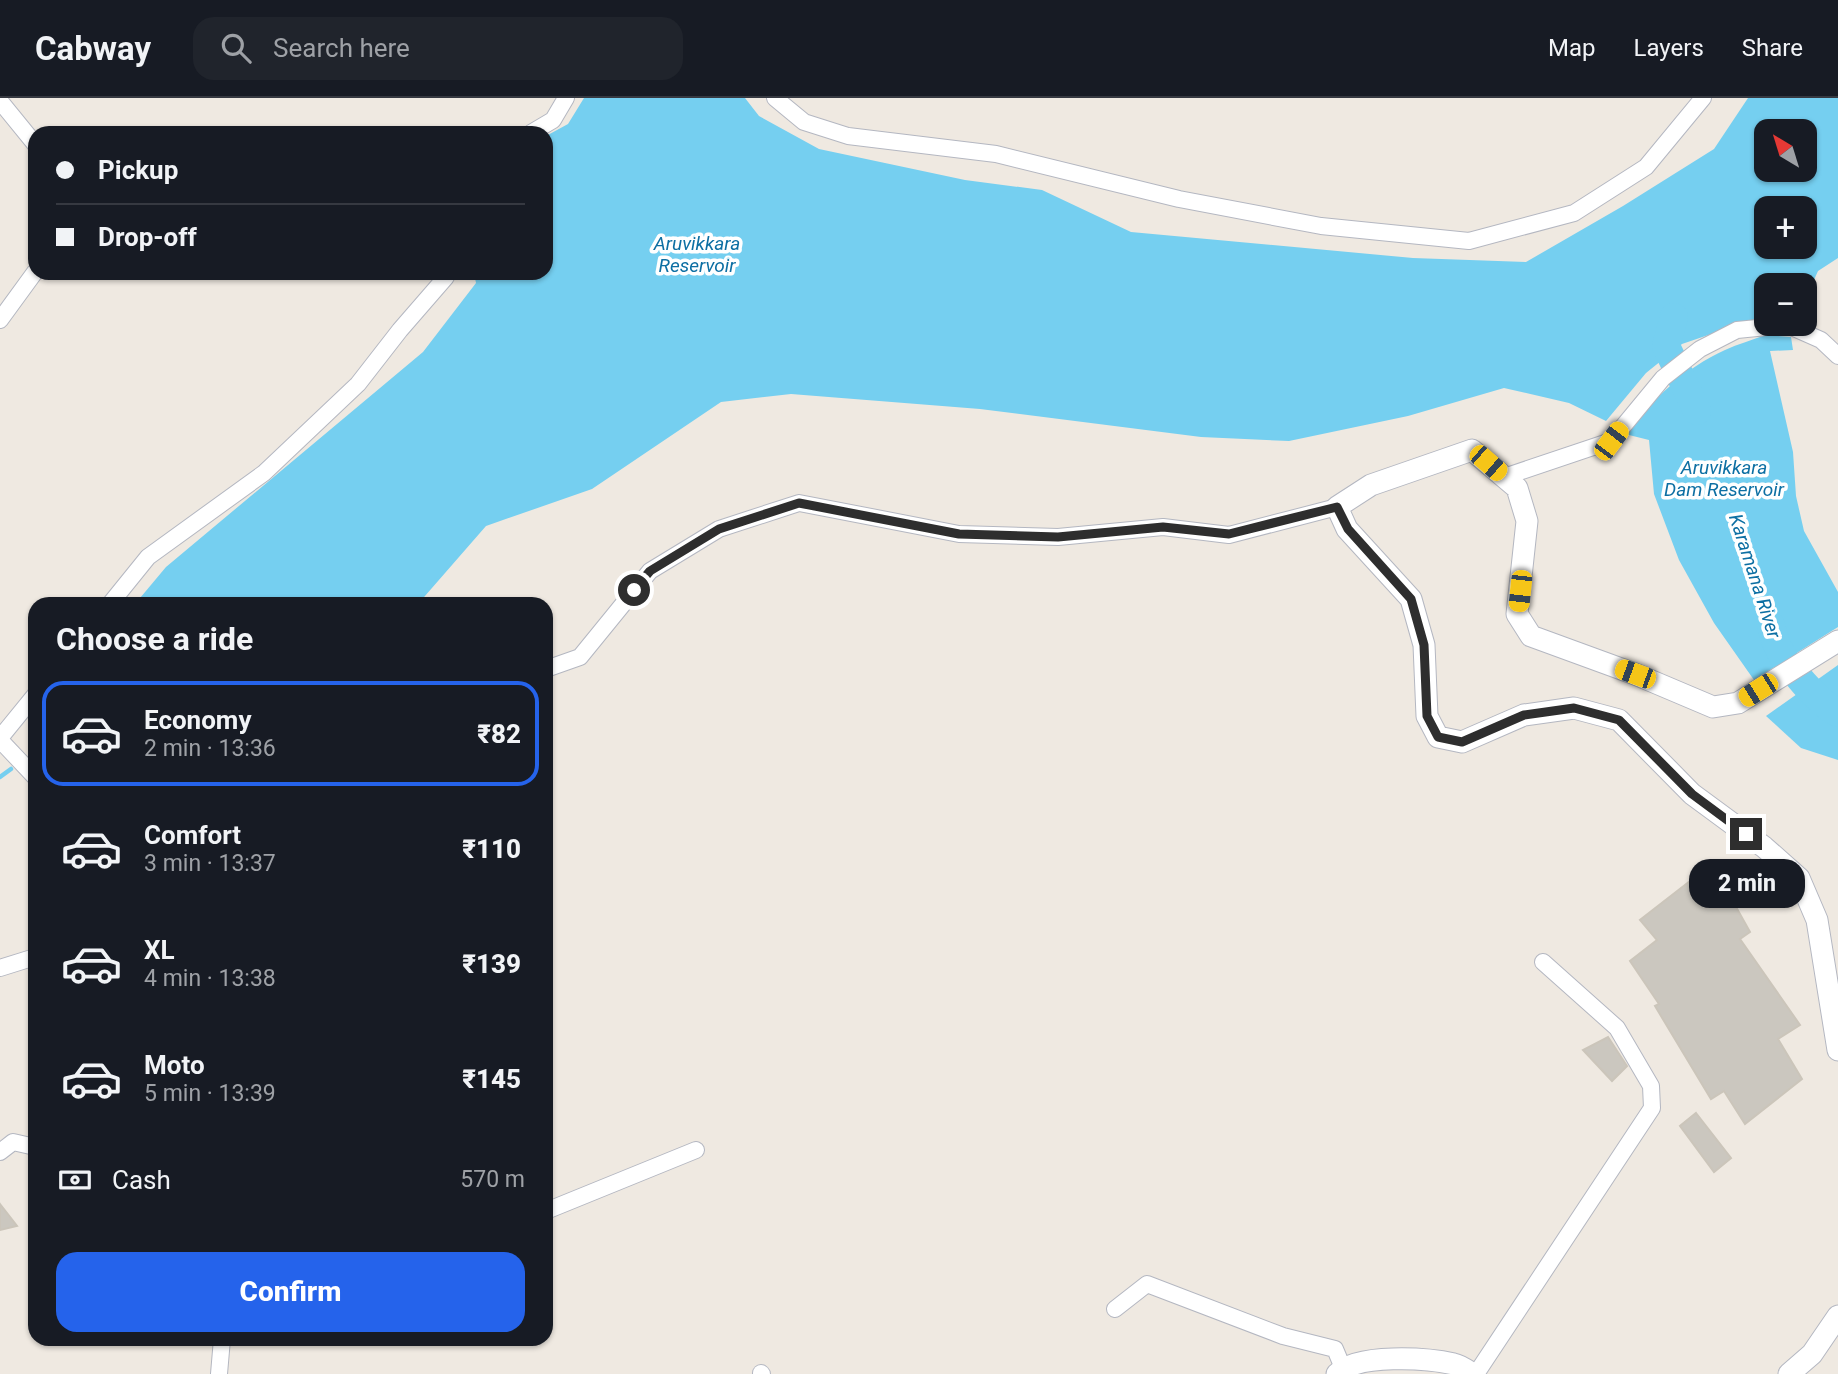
<!DOCTYPE html>
<html lang="en">
<head>
<meta charset="utf-8">
<style>
	body { margin:0; font-family:Roboto,sans-serif; background:#20242c; color:#f1f3f6; height:100vh; display:flex; flex-direction:column; font-size:26px; white-space:nowrap }
	* { box-sizing:border-box; margin:0 }
	p { font-size:23px; color:#9ea1a6 }
	.icon { flex:none; width:38px; height:38px; fill:none; stroke:currentColor; stroke-width:2; stroke-linecap:round; stroke-linejoin:round }
	.map { position:relative; flex:1; overflow:hidden }
	.drawer { position:absolute; left:28px; top:499px; width:525px; height:749px; display:flex; flex-direction:column; background:#171b24; border-radius:21px; box-shadow:0 2px 5px #0004 }
	.drawer>* { flex:none }
	.guide { position:absolute; left:28px; top:28px; width:525px; height:154px; border-radius:21px; box-shadow:0 2px 5px #0004; display:grid; align-content:center; height:154px; padding:0 28px; background:#171b24 }
	.needle { width:46px; rotate:322deg }
	.fabs { position:absolute; left:1754px; top:21px; display:grid; gap:14px }
	.fabs a { display:grid; place-items:center; width:63px; height:63px; border-radius:14px; background:#171b24; box-shadow:0 2px 5px #0004; font-size:35px }
	.end { position:absolute; width:32px; height:32px; margin:-16px; border:9px solid #2e2e2e; background:#fff; box-shadow:0 0 0 4px #fff }
	.from { border-radius:50% }
	.bubble { position:absolute; height:49px; border-radius:21px; background:#171b24; box-shadow:0 2px 5px #0004; font-size:23px; font-weight:800; line-height:49px; text-align:center }
	.car { position:absolute; width:21px; height:42px; margin:-21px -10px; border-radius:9px; box-shadow:0 0 5px 2px #0007; background:linear-gradient(#f5c518 24%,#345 0 40%,#f5c518 0 76%,#345 0 86%,#f5c518 0) }
	.guide b { display:flex; align-items:center; gap:24px; height:66px; font-size:26px }
	.guide b+b { border-top:2px solid #363941 }
	.guide i { width:18px; height:18px; background:#f1f3f6 }
	ul { padding:0; list-style:none }
	li { display:flex; align-items:center; gap:21px; height:105px; margin:0 14px 10px; padding:0 14px; border:4px solid transparent; border-radius:21px }
	li div { flex:1 }
	li b { display:block; font-size:26px }
	li em { font-style:normal; font-weight:800 }
	li.active { border-color:#2563eb }
	li>.icon { width:63px; height:63px; stroke-width:1.5 }
	h2 { padding:0 28px; font-size:32px; line-height:84px }
	.pay { display:flex; align-items:center; gap:18px; height:77px; padding:0 28px; font-size:26px }
	.pay p { margin-inline-start:auto }
	.cta { display:flex; gap:14px; margin-top:auto; padding:14px 28px }
	.cta a { flex:1; height:80px; border-radius:21px; background:#2563eb; color:#fff; font-size:28px; font-weight:800; line-height:80px; text-align:center }
	header { display:flex; align-items:center; gap:42px; box-sizing:border-box; height:98px; padding:0 35px; background:#171b24; border-bottom:2px solid #363941 }
	header strong { font-size:33px }
	nav { display:flex; gap:38px; margin-inline-start:auto; font-size:24px }
	.search { width:490px; height:63px; background:#20242c; display:flex; align-items:center; gap:18px; box-sizing:border-box; padding:0 24px; border-radius:21px; color:#9ea1a6; font-size:26px }
	.map>svg:first-child { display:block }
	.water { fill:#75cff0; fill-rule:evenodd }
	.lines { fill:none; stroke-linecap:round; stroke-linejoin:round }
	.stream { stroke:#75cff0; stroke-width:4.5 }
	.river { stroke:#75cff0; stroke-width:28 }
	.building { fill:#cbc7bf; stroke:#cbc5ba; stroke-width:2 }
	.minor-casing { stroke:#b4b7c1; stroke-width:18 }
	.tertiary-casing { stroke:#b4b7c1; stroke-width:23 }
	.minor { stroke:#fff; stroke-width:16 }
	.tertiary { stroke:#fff; stroke-width:21 }
	.route { stroke:#2e2e2e; stroke-width:9 }
	.labels { text-anchor:middle; dominant-baseline:central; stroke-width:7; stroke-linejoin:round; paint-order:stroke }
	.water-label { font-size:19px; font-style:italic; fill:#0d6fa3; stroke:#fff }
</style>
</head>
<body>
<header>
<strong>Cabway</strong>
<div class="search"><svg class="icon" aria-label="search" viewBox="0 0 24 24"><circle cx="10" cy="10" r="6"/><path d="M15 15l6 6"/></svg>Search here</div>
<nav><a>Map</a><a>Layers</a><a>Share</a></nav>
</header>
<div class="map">
<svg width="1838" height="1276" viewBox="0 0 1838 1276">
	<rect width="100%" height="100%" fill="#efe9e1"/>
	<g class="water">
		<path d="M584 0H745L759 18 819 51 965 82 1042 92 1131 134 1413 160 1526 164 1623 108 1714 51 1748 0H1838V160L1818 173 1804 204V187H1766V221L1758 220 1682 246 1646 275 1606 323 1569 305 1504 290 1408 318 1289 343 1201 339 980 311 791 296 721 304 592 391 486 428 418 506H135L166 469 423 254 476 185 474 175H546V38L568 26ZM1766 33H1804V72H1766ZM1766 110H1804V149H1766Z"/>
		<path d="M1766 237 1791 239 1793 252 1770 253 1793 354 1796 398 1804 433 1838 494V529L1754 582 1714 525 1679 462 1654 396 1649 342 1625 336C1651 303 1686 269 1725 252 1738 246 1752 242 1766 237Z"/>
		<polygon points="1838,567 1838,662 1801,650 1766,618"/>
	</g>
	<g class="lines">
		<g class="stream">
			<polyline points="33,654 35,653"/>
			<polyline points="0,679 11,671"/>
		</g>
		<g class="river">
			<polyline points="1674,219 1666,248 1697,313"/>
			<path d="M1771 527C1773 534 1774 542 1778 549 1787 569 1819 605 1838 615"/>
		</g>
	</g>
	<g class="building">
		<polygon points="1712,766 1750,834 1740,841 1800,927 1778,941 1802,981 1745,1026 1724,993 1711,1001 1655,908 1659,906 1630,863 1657,842 1640,822"/>
		<polygon points="1608,939 1627,968 1612,983 1583,952"/>
		<polygon points="1696,1015 1731,1060 1714,1074 1680,1028"/>
		<polygon points="0,1106 17,1128 0,1132"/>
	</g>
	<g class="lines">
		<defs>
			<g id="minor">
				<polyline points="775,0 804,24 848,38 996,56 1179,101 1321,128 1469,143 1574,115 1646,69 1703,0"/>
				<polyline points="0,3 35,46"/>
				<polyline points="531,35 553,22 566,0"/>
				<polyline points="0,222 35,174"/>
				<polyline points="1504,379 1611,343 1663,280 1700,251 1737,232 1787,227 1821,242 1838,258"/>
				<polyline points="110,506 148,459 264,375 358,286 400,232 446,179 446,175"/>
				<polyline points="546,571 580,559 650,473 719,431 799,405 959,436 1058,439 1163,429 1229,437 1337,409"/>
				<polyline points="0,640 35,597"/>
				<polyline points="0,642 35,679"/>
				<polyline points="0,870 35,859"/>
				<polyline points="0,1054 13,1044 35,1049"/>
				<polyline points="546,1113 696,1052"/>
				<polyline points="1115,1211 1147,1186 1283,1238 1335,1251 1343,1270"/>
				<polyline points="761,1275 762,1276"/>
				<polyline points="219,1276 222,1241"/>
				<polyline points="1476,1276 1652,1010 1651,988 1617,930 1543,864"/>
			</g>
			<g id="tertiary">
				<polyline points="1838,543 1738,605 1713,609 1635,576 1531,538 1517,516 1527,423 1517,390 1472,352 1371,387 1337,409 1347,431 1411,501 1424,547 1427,618 1438,639 1462,644 1524,617 1574,610 1619,622 1692,696 1764,749 1799,780 1817,822 1838,952"/>
				<path d="M1337 1276C1357 1255 1427 1260 1454 1266 1460 1267 1467 1272 1473 1276"/>
				<polyline points="1789,1276 1812,1256 1838,1218"/>
			</g>
		</defs>
		<use href="#minor" class="minor-casing"/>
		<use href="#tertiary" class="tertiary-casing"/>
		<use href="#minor" class="minor"/>
		<use href="#tertiary" class="tertiary"/>
	</g>
	<g class="lines">
		<polyline class="route" points="634,492 650,473 719,431 799,405 959,436 1058,439 1163,429 1229,436 1337,409 1348,431 1411,501 1424,547 1427,618 1438,639 1462,644 1524,617 1574,610 1619,622 1692,696 1746,736"/>
	</g>
	<g class="labels">
		<g class="water-label">
			<text x="697" y="145">Aruvikkara<tspan x="697" dy="22">Reservoir</tspan></text>
			<text x="1724" y="369">Aruvikkara<tspan x="1724" dy="22">Dam Reservoir</tspan></text>
			<text transform="translate(1755 478) rotate(72)">Karamana River</text>
		</g>
	</g>
</svg>
<div class="fabs">
<a><svg class="needle" viewBox="-14 -14 28 28"><path d="M0-13l5 13h-10z" fill="#e53935"/><path d="M0 13l5-13h-10z" fill="#9ea1a6"/></svg></a>
<a>+</a>
<a>−</a>
</div>
<i class="end from" style="left:634px;top:492px"></i>
<i class="end" style="left:1746px;top:736px"></i>
<div class="bubble" style="left:1689px;top:761px;width:116px">2 min</div>
<i class="car" style="left:1611px;top:343px;rotate:37deg"></i>
<i class="car" style="left:1488px;top:365px;rotate:131deg"></i>
<i class="car" style="left:1520px;top:493px;rotate:186deg"></i>
<i class="car" style="left:1635px;top:576px;rotate:290deg"></i>
<i class="car" style="left:1758px;top:592px;rotate:238deg"></i>
<div class="guide">
<b><i class="from"></i>Pickup</b>
<b><i></i>Drop-off</b>
</div>
<section class="drawer">
<h2>Choose a ride</h2>
<ul>
<li class="active"><svg class="icon" aria-label="car" viewBox="0 0 24 24"><path d="M5 17H2v-5l4-1 3-4h7l3 4 3 1v5h-3M9 17h6M6 11h13"/><circle cx="7" cy="17" r="2"/><circle cx="17" cy="17" r="2"/></svg><div><b>Economy</b><p>2 min · 13:36</p></div><em>₹82</em></li>
<li><svg class="icon" aria-label="car" viewBox="0 0 24 24"><path d="M5 17H2v-5l4-1 3-4h7l3 4 3 1v5h-3M9 17h6M6 11h13"/><circle cx="7" cy="17" r="2"/><circle cx="17" cy="17" r="2"/></svg><div><b>Comfort</b><p>3 min · 13:37</p></div><em>₹110</em></li>
<li><svg class="icon" aria-label="car" viewBox="0 0 24 24"><path d="M5 17H2v-5l4-1 3-4h7l3 4 3 1v5h-3M9 17h6M6 11h13"/><circle cx="7" cy="17" r="2"/><circle cx="17" cy="17" r="2"/></svg><div><b>XL</b><p>4 min · 13:38</p></div><em>₹139</em></li>
<li><svg class="icon" aria-label="car" viewBox="0 0 24 24"><path d="M5 17H2v-5l4-1 3-4h7l3 4 3 1v5h-3M9 17h6M6 11h13"/><circle cx="7" cy="17" r="2"/><circle cx="17" cy="17" r="2"/></svg><div><b>Moto</b><p>5 min · 13:39</p></div><em>₹145</em></li>
</ul>
<div class="pay"><svg class="icon" aria-label="cash" viewBox="0 0 24 24"><path d="M3 7h18v10H3z"/><circle cx="12" cy="12" r="2"/></svg>Cash<p>570 m</p></div>
<div class="cta"><a>Confirm</a></div>
</section>
</div>
</body>
</html>
